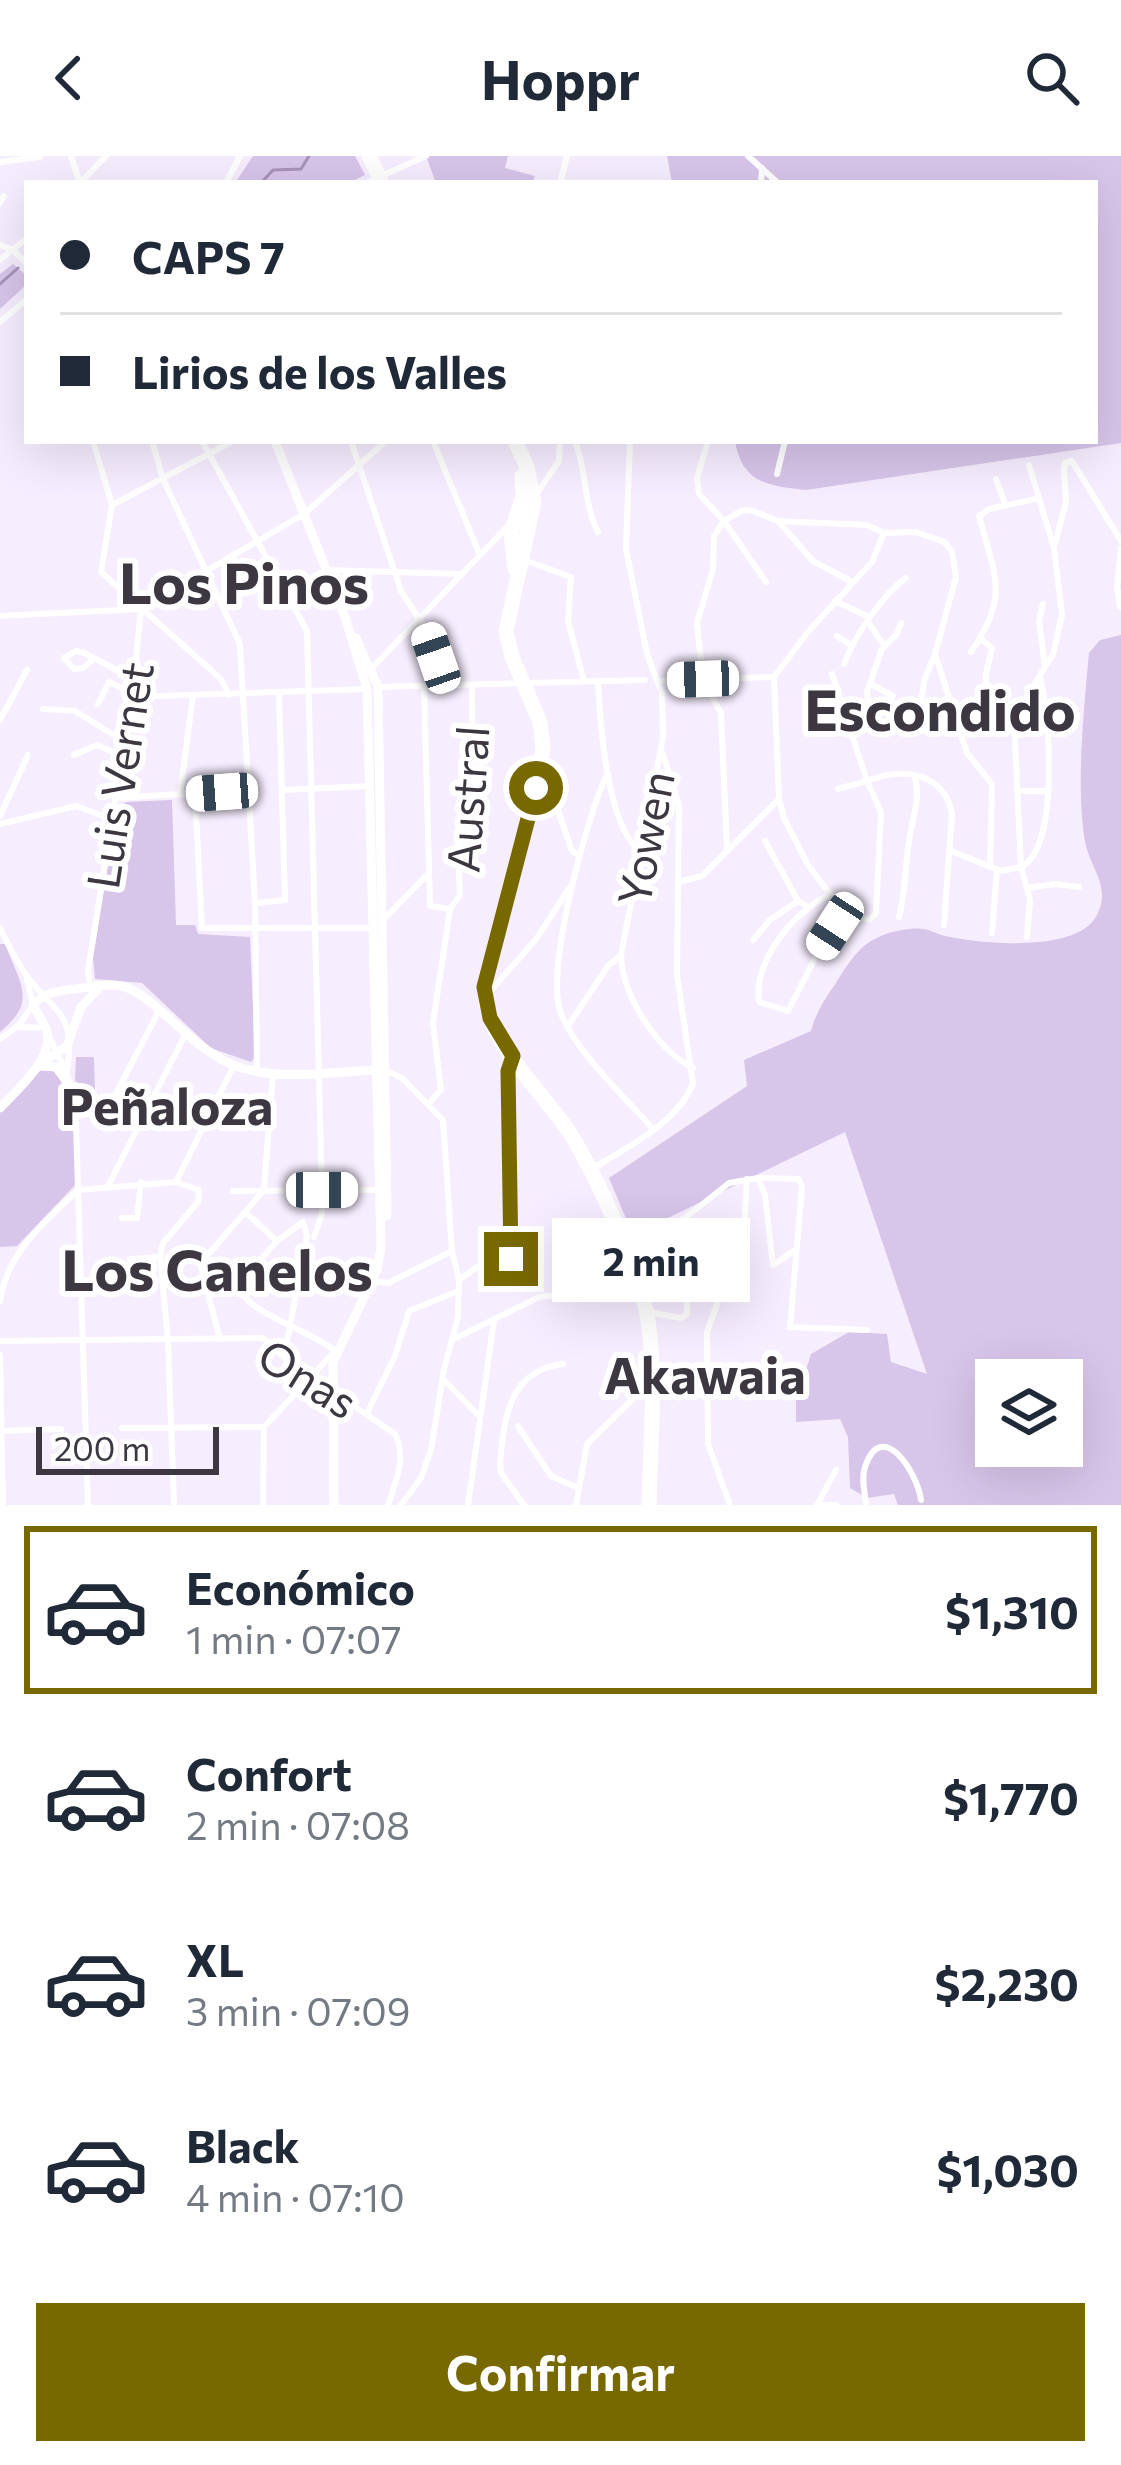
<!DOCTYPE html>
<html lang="es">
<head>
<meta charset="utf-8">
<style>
	body { margin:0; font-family:Commissioner,sans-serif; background:#f6f6f7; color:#1f2937; height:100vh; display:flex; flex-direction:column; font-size:45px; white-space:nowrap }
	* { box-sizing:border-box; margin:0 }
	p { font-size:39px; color:#747a83 }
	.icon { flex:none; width:66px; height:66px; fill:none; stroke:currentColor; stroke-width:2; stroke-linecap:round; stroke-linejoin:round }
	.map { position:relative; height:1349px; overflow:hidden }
	.panel { display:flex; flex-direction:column; background:#fff; flex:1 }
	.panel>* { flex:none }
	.banner { position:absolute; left:24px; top:24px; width:1074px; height:264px; border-radius:0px; box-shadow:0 12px 48px #0002; display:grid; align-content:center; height:264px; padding:0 36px; background:#fff }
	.tools { position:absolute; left:975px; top:1203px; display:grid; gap:24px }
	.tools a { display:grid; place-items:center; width:108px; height:108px; border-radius:0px; background:#fff; box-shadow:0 12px 48px #0002; font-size:60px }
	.scale { position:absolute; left:36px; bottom:30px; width:183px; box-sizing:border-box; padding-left:12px; border:6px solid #3c3740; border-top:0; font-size:33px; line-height:42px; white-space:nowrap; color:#3c3740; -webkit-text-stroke:9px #fff; paint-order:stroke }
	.end { position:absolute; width:54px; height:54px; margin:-27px; border:15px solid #786800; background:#fff; box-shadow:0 0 0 6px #fff }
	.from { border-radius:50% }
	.bubble { position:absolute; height:84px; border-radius:0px; background:#fff; box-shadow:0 12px 48px #0002; font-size:39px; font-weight:700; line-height:84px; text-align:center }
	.car { position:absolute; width:36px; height:72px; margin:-36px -18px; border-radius:15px; box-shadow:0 0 9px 3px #0007; background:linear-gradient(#fff 24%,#345 0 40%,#fff 0 76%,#345 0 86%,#fff 0) }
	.banner b { display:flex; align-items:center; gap:42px; height:114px; font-size:45px }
	.banner b+b { border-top:3px solid #e0e1e3 }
	.banner i { width:30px; height:30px; background:#1f2937 }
	ul { padding:21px 0 0; list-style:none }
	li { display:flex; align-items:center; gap:36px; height:168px; margin:0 24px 18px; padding:0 12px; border:6px solid transparent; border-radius:0px }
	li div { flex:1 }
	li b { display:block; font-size:45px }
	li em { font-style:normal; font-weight:700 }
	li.on { border-color:#786800 }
	li>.icon { width:108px; height:108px; stroke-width:1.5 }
	.action { display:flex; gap:24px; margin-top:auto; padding:24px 36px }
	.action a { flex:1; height:138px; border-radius:0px; background:#786800; color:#fff; font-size:48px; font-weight:700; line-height:138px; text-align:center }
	header { display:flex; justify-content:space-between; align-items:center; height:156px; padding:0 36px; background:#fff; font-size:54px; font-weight:700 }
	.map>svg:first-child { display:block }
	.green { fill:#d8c5ea; fill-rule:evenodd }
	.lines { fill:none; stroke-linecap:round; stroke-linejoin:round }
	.stream { stroke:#a792b9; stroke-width:3 }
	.street { stroke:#fff; stroke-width:6 }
	.secondary { stroke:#fff; stroke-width:9 }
	.highway { stroke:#fff; stroke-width:15 }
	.route { stroke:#786800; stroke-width:15 }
	.labels { text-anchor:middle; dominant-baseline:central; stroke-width:12; stroke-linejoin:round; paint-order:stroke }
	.street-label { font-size:45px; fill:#3c3740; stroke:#fff }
	.quarter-label { font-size:51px; font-weight:bold; fill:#3c3740; stroke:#fff }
	.district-label { font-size:57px; font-weight:bold; fill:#3c3740; stroke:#fff }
</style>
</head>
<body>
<header><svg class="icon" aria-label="back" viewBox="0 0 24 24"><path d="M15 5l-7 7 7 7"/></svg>Hoppr<svg class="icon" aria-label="search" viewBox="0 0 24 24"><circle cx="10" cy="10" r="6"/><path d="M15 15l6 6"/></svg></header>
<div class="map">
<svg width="1121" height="1349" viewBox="0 0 1121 1349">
	<rect width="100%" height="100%" fill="#f6edfe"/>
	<g class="green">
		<polygon points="253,0 355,0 365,19 348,27 235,27"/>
		<polygon points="426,0 508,0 505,12 535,20 532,27 436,27"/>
		<path d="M667 0H1121V287L806 334C768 330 742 327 735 285H1095V27H672Z"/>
		<polygon points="13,108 27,120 27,128 0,153 0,118"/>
		<path d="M1121 479V1349H898L894 1338 867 1342 850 1332 848 1281 840 1263 796 1266V1245L811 1198 849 1176 887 1178 891 1206 927 1218 845 976 633 1079 609 1022 747 930 744 904 811 875C816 856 825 843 836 827 847 809 859 789 879 781 891 775 911 771 924 773 930 774 935 777 941 779 977 788 1078 798 1097 759 1111 732 1092 714 1086 690 1075 637 1084 552 1089 497L1100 484ZM996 1224H1062V1290H996Z"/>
		<polygon points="172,644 176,769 195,769 198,778 250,781 255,901 251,906 211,892 142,827 95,823 93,802 117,652 126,646"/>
		<path d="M0 788H5C20 828 38 845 0 876Z"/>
		<polygon points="76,901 94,901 95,936 75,925"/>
		<path d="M41 914H53C77 942 77 994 75 1029L17 1090 0 1091V956Z"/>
	</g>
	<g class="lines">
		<g class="stream">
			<polyline points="261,27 273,14 301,13 309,0"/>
			<polyline points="0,128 18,112"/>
		</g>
		<g class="street">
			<polyline points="71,0 80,27"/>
			<polyline points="748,0 778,27"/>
			<polyline points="0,6 40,1"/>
			<polyline points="80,27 106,0"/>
			<polyline points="226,27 240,0"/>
			<polyline points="366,27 426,0"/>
			<polyline points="560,27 567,0"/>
			<polyline points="761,27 762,12"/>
			<polyline points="0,47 4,40"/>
			<polyline points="0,89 13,94 27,108"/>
			<polyline points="0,104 27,82"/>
			<polyline points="0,166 27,143"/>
			<polyline points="93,285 112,349 101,416 221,523 229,539"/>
			<polyline points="152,285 163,323 240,488 255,747 257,916"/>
			<polyline points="202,285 307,475 322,1034 322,1058 314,1081"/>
			<polyline points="351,285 401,435 427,475 446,530"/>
			<polyline points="433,285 479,397"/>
			<path d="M575 285C587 315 583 347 598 376"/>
			<path d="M630 285 626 393 647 498 662 537 663 581 621 799C622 839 657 894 693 912"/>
			<polyline points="708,285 697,322 699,338 724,365 766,426"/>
			<polyline points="777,318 785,285"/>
			<polyline points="996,323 1005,348"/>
			<polyline points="535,340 559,305 560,285"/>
			<polyline points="112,349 233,285"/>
			<polyline points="778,365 867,369 884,377 916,376 944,386 952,395 956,421 935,498 967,597 992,628 990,711"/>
			<path d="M884 377 872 406 808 476 774 521 779 643 784 662 808 709 830 738 855 759 869 764 876 757 881 656 867 625C903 611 943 616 952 657L944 769"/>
			<polyline points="1055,388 1066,346 1064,313 1065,307 1072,305 1121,385"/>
			<polyline points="527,405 571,421 568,465 584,525"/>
			<polyline points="327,414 459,418"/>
			<polyline points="835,445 869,461"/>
			<polyline points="1043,448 1039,465 1045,510"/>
			<polyline points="1120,451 1117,431 1121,392"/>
			<polyline points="0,460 141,453 304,358 386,285"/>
			<polyline points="901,467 897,478 882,493 867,536 871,573 918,571 924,525 935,498"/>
			<polyline points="869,468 884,489"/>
			<polyline points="837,480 852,490"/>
			<polyline points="980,482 992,492 986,518 986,547 1015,556"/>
			<path d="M971 496C1010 439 995 421 979 360L989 353 1036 343"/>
			<polyline points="94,503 83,512 74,513 64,502 76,495 84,497 134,523"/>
			<path d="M844 508C854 481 883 438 906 422"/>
			<polyline points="372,512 506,372"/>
			<polyline points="832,518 867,625 838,633"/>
			<polyline points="660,525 774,521"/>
			<path d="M598 526C600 566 607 672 641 696"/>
			<polyline points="871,528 893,540"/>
			<polyline points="424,530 430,750 450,753"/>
			<polyline points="378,531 645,524"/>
			<polyline points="132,541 367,533"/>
			<polyline points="98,548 109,526 132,537"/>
			<polyline points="43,553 75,555 125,586"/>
			<polyline points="0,564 27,514"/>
			<polyline points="74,599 97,589 122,600"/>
			<polyline points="543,610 572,695 580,700"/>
			<path d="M607 619C586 662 546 811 560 855 574 894 624 940 652 972"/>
			<polyline points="283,634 369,630"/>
			<polyline points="1017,635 1047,635"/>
			<polyline points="195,638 202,772 373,772"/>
			<polyline points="180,639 193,539"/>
			<polyline points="115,642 249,634"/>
			<polyline points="0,660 28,599"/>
			<polyline points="0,668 76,650 112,663"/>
			<polyline points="765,685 798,745"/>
			<polyline points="727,692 721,557 703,523 697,467 713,413 714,380 724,365 743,354 753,355 778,365 813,405 852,426"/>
			<polyline points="951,695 1001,715 1021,711 1014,562 1053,498 1062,459 1054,392 1029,309"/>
			<polyline points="678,726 702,720 779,643"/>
			<polyline points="1027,732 1055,728 1079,731"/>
			<path d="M830 738C795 756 753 803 759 846L788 855 842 750"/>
			<polyline points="256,747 285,744 279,537"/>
			<path d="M899 761C906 734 905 711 909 685 912 661 922 642 914 619"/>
			<polyline points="384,763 427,719"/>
			<path d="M0 772C9 789 17 808 29 823 61 862 75 859 67 915"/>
			<polyline points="992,777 997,713"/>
			<path d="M1027 781 1030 744 1021 711C1060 692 1050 559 1040 521"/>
			<polyline points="753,784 770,764 798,745 807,750"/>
			<polyline points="90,829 88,814 132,541 141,453"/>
			<polyline points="487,839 537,782 570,731"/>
			<polyline points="568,870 608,810 621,799"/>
			<polyline points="18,871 45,872"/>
			<polyline points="48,878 67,918 76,969 88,1349"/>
			<polyline points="0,883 19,869 33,849 27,823"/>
			<polyline points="386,914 403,923 443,964 452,1095 459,1124 458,1161 444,1213 431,1294 421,1322 401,1349"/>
			<polyline points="113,943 159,855"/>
			<polyline points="429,947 441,934 433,867 450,753 460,739 457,675 473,648 472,530"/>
			<path d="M594 1012C628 990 676 968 693 928L677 819 679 649 663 598"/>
			<polyline points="758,1022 765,1039 773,1109 795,1094"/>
			<polyline points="176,1026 233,911"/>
			<polyline points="108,1030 185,879"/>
			<polyline points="78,1034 176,1026 199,1034 198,1046 163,1087 160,1101 168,1184 174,1349"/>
			<polyline points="233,1035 379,1034"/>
			<polyline points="245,1056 277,1085"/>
			<polyline points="122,1062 137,1062 141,1026"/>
			<polyline points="627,1091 685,1062 729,1027 758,1022 799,1023 802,1031 790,1171 867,1174"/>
			<polyline points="130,1103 160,1101"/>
			<polyline points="459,1124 477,1111 504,1109 511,1103 508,915 512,902"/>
			<polyline points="373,1125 388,1127 452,1095"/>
			<path d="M0 1145C7 1096 44 1067 78 1034"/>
			<polyline points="647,1156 681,1162 687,1158 685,1062"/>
			<polyline points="220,1183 200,1108 264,1034 273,917"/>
			<polyline points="452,1184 539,1141 635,1130"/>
			<path d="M0 1185 263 1182 292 1208 395 1278C407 1303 396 1324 388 1349"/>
			<polyline points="0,1199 3,1349"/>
			<polyline points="443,1223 478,1259"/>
			<polyline points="367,1257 395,1200 409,1155 458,1135"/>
			<polyline points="518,1270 551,1320 578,1332"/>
			<polyline points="122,1272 264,1271"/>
			<polyline points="1,1275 61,1273"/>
			<path d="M263 1349 264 1271 335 1195C312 1174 245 1158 238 1129L277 1085 303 1066 307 1080 284 1201"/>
			<polyline points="468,1349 494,1164"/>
			<path d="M524 1349 501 1317 500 1308C504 1262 509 1214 563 1208"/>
			<polyline points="576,1349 587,1288 647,1229"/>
			<polyline points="730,1349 708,1288 707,1176 744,1072 747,1023"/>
			<polyline points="817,1349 836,1314"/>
			<polyline points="821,1349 836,1349"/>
			<path d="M866 1349C865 1337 861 1322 865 1311 882 1260 918 1318 921 1344"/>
		</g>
		<g class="secondary">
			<polyline points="275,285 345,461 367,533 381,1091 377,1114 333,1206 334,1349"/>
			<polyline points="356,482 378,531 387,1060"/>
			<polyline points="38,909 67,890 81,851 99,832"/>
			<polyline points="40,910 56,911 69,928"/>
			<path d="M0 952C16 935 54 902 47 876 44 867 37 857 33 849 45 836 58 835 75 833 89 831 106 827 121 830 154 836 194 899 242 912 284 925 336 915 380 914"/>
		</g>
		<g class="highway">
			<polyline points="369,0 382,27"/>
			<path d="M515 285 527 311 534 346 506 475 512 501 540 566 543 592 536 632 486 822C476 881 543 933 571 979 596 1019 642 1119 648 1165 657 1224 650 1289 649 1349"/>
			<polyline points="515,413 511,377 523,340 522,320"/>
		</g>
	</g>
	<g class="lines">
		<polyline class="route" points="511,1103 508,915 513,900 490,862 484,831 536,632"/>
	</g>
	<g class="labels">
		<g class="street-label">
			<text transform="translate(118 619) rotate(-81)">Luis Vernet</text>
			<text transform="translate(466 643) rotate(-86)">Austral</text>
			<text transform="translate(644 682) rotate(-79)">Yowen</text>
			<text transform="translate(309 1221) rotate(32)">Onas</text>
		</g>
		<g class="quarter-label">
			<text x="167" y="948">Peñaloza</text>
			<text x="705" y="1217">Akawaia</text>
		</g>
		<g class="district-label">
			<text x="244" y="425">Los Pinos</text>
			<text x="940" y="552">Escondido</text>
			<text x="217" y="1112">Los Canelos</text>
		</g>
	</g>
</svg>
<div class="tools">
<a><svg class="icon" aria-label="layers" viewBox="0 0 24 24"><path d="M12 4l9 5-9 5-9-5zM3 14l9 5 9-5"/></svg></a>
</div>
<div class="scale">200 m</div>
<i class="end from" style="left:536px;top:632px"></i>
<i class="end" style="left:511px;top:1103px"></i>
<div class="bubble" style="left:552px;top:1062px;width:198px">2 min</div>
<i class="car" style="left:436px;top:502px;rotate:341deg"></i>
<i class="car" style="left:703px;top:523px;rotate:268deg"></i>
<i class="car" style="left:222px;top:636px;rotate:266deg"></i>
<i class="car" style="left:835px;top:770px;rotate:213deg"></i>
<i class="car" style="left:322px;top:1034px;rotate:90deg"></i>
<div class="banner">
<b><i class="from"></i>CAPS 7</b>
<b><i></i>Lirios de los Valles</b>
</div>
</div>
<section class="panel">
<ul>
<li class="on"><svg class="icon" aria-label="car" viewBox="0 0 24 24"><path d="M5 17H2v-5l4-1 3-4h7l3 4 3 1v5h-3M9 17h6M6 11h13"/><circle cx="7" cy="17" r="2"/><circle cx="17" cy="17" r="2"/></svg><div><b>Económico</b><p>1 min · 07:07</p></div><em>$1,310</em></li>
<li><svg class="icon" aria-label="car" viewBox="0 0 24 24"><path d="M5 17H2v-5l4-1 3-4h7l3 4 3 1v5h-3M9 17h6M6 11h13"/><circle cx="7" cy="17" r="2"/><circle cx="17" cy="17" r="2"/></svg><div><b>Confort</b><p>2 min · 07:08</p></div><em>$1,770</em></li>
<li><svg class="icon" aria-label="car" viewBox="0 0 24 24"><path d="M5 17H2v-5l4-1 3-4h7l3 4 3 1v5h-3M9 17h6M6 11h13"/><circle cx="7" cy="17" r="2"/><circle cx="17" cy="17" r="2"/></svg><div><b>XL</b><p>3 min · 07:09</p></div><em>$2,230</em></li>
<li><svg class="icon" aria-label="car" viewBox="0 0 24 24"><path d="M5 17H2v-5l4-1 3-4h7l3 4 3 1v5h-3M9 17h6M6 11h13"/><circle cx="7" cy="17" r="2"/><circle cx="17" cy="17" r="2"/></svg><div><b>Black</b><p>4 min · 07:10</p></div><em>$1,030</em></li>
</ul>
<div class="action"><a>Confirmar</a></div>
</section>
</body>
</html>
